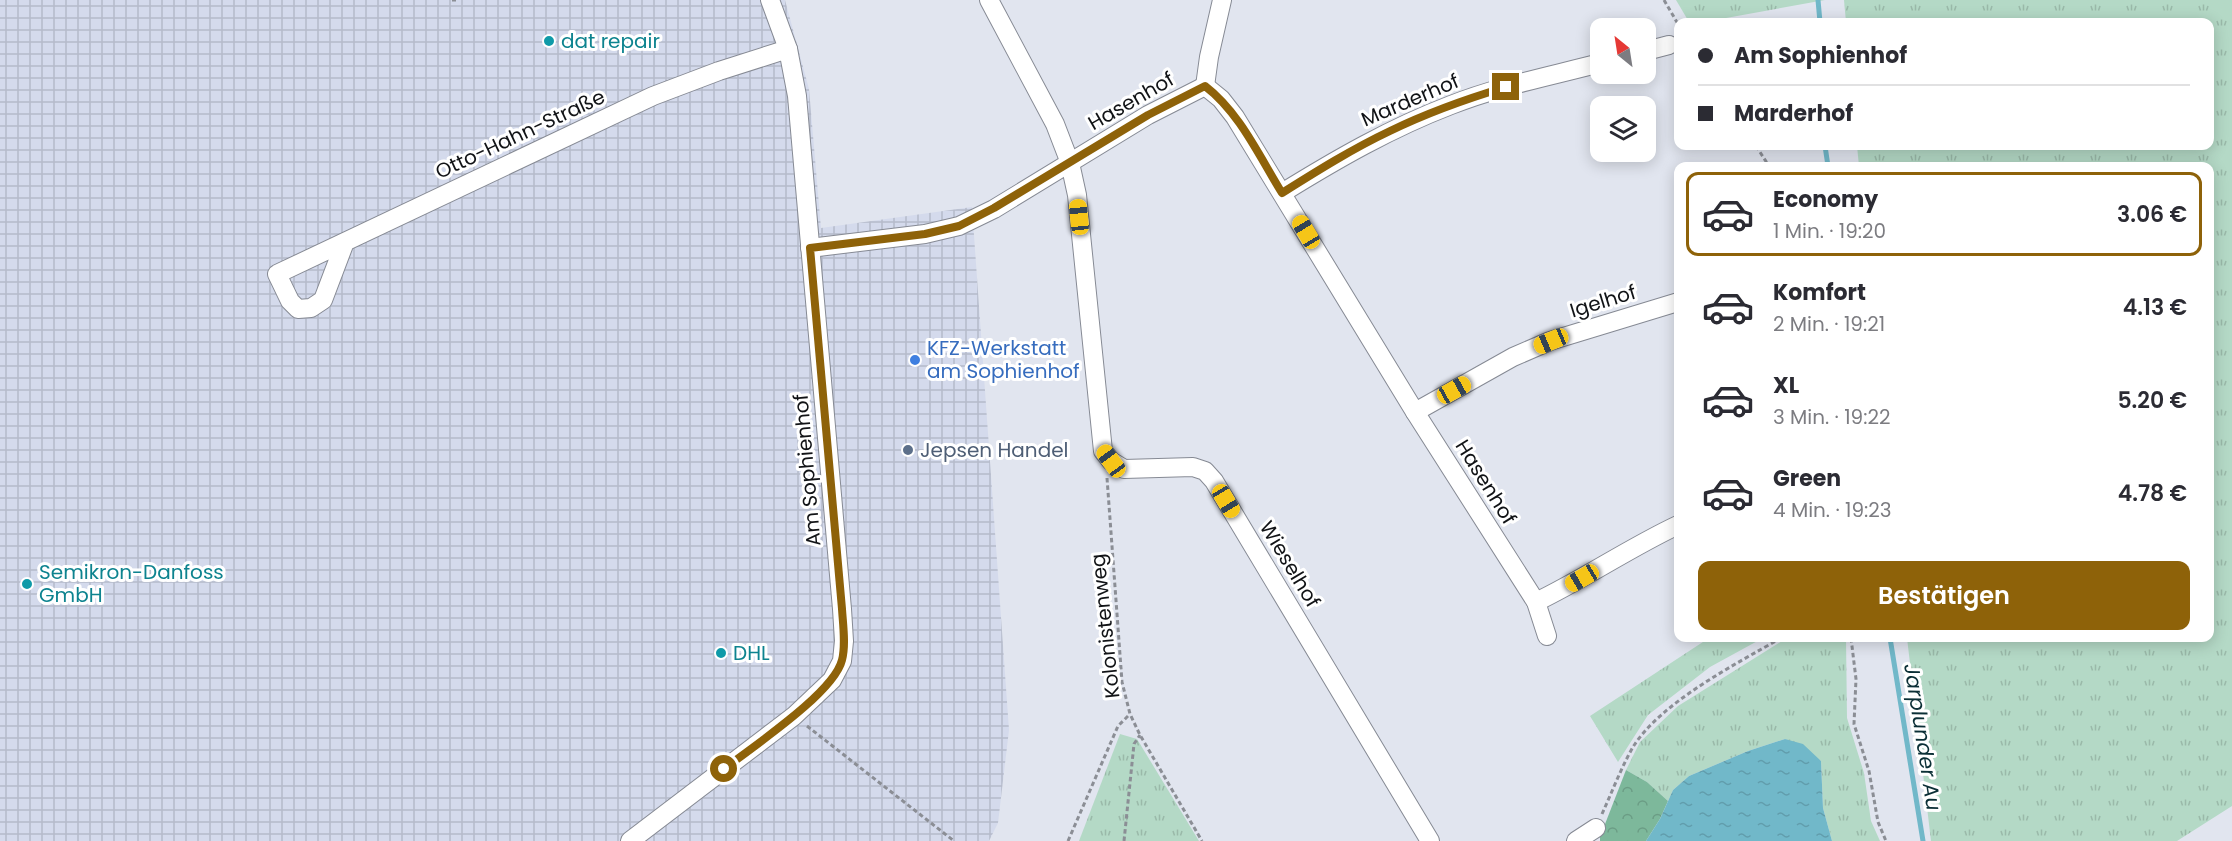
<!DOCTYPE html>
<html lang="de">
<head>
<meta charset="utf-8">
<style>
	body { margin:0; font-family:Poppins,sans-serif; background:#f2f2f3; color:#2b2b33; height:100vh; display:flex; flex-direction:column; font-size:22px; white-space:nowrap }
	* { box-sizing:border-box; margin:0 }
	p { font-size:20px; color:#7c7c81 }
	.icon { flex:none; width:33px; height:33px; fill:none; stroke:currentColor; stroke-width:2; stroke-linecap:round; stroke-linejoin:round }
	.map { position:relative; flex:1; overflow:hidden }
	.drawer { position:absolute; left:1674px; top:162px; width:540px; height:480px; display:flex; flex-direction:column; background:#fff; border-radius:12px; box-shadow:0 3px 15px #0003 }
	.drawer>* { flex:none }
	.banner { position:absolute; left:1674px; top:18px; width:540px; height:132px; border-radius:12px; box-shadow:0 3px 15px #0003; display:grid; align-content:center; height:132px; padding:0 24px; background:#fff }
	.needle { width:39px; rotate:330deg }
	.controls { position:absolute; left:1590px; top:18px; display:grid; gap:12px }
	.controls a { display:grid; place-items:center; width:66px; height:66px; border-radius:12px; background:#fff; box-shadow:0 3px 15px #0003; font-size:30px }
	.end { position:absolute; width:27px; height:27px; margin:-14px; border:8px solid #8e6209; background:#fff; box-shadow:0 0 0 3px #fff }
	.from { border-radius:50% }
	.car { position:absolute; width:18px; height:36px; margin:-18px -9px; border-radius:8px; box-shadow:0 0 4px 2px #0007; background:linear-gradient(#f5c518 24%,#345 0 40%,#f5c518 0 76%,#345 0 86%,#f5c518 0) }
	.banner b { display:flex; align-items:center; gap:21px; height:57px; font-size:22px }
	.banner b+b { border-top:2px solid #e1e1e2 }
	.banner i { width:15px; height:15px; background:#2b2b33 }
	ul { padding:10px 0 0; list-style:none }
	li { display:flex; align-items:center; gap:18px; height:84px; margin:0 12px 9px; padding:0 12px; border:3px solid transparent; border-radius:12px }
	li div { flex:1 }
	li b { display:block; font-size:22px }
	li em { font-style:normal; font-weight:600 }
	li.selected { border-color:#8e6209 }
	li>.icon { width:54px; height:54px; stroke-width:1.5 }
	.cta { display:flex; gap:12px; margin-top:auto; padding:12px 24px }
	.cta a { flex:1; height:69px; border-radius:12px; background:#8e6209; color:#fff; font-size:24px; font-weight:600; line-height:69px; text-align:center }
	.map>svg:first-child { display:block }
	.industrial { fill:url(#industrial-grid) }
	.grass { fill:url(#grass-tufts) }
	.forest { fill:url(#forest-crowns) }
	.water { fill:url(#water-ripples) }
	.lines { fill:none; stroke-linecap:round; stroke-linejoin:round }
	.stream { stroke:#71b8c9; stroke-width:5 }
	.minor-casing { stroke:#868a94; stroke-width:20 }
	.path { stroke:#8b8e95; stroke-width:3; stroke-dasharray:4.5 3; stroke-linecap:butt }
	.minor { stroke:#fff; stroke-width:18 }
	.route { stroke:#8e6209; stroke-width:8 }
	.culture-dot { fill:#0f9aa8; stroke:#fff; stroke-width:2 }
	.shop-dot { fill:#3f7fe0; stroke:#fff; stroke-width:2 }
	.service-dot { fill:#5c6f8a; stroke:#fff; stroke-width:2 }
	.labels { text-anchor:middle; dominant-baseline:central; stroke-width:6; stroke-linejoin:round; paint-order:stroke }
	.culture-label { font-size:20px; fill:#0d838f; stroke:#fff; text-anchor:start }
	.street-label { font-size:20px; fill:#111316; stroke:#fff }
	.shop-label { font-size:20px; fill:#366cbe; stroke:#fff; text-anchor:start }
	.service-label { font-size:20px; fill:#4e5e75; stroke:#fff; text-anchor:start }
	.water-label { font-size:21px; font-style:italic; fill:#0b2f36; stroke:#fff }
</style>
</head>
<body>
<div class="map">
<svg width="2232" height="841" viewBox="0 0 2232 841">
	<defs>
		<pattern id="industrial-grid" width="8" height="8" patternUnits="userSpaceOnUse" patternTransform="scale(1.5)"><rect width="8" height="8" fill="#d4daec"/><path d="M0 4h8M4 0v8" fill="none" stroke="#b5baca"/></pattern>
		<pattern id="grass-tufts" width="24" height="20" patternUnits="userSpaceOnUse" patternTransform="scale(1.5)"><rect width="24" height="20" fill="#b4d9c6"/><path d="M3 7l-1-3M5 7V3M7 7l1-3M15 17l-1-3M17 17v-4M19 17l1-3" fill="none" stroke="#9ab9a9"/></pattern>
		<pattern id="forest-crowns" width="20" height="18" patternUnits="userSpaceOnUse" patternTransform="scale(1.5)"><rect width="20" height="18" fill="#7db89b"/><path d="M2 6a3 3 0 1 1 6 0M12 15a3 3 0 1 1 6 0" fill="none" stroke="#6b9d85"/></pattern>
		<pattern id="water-ripples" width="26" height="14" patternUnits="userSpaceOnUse" patternTransform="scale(1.5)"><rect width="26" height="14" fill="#71b8c9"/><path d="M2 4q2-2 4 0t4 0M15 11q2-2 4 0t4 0" fill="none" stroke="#619dac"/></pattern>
	</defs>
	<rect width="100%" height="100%" fill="#e1e5ef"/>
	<polygon class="industrial" points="0,0 785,0 809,89 821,228 972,207 1009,730 998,823 989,841 0,841"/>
	<g class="grass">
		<polygon points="1676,0 1825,0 1704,22 1689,22"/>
		<polygon points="1844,0 2232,0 2232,806 2177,841 1931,841 1907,638 2210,638 2210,166 1859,166 1857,146 2210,146 2210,22 1846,22"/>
		<polygon points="1709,638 1763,638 1710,667 1648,715 1618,762 1590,716"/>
		<polygon points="1787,638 1846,638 1847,718 1864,773 1871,821 1880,841 1832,841 1823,808 1821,761 1785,739 1748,751 1689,776 1673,790 1668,801 1647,782 1626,770 1640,742 1678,706"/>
		<polygon points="1120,734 1137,739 1199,841 1079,841"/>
	</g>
	<polygon class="forest" points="1626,770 1647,782 1668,801 1660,819 1646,841 1600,841 1600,837"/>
	<polygon class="water" points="1785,739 1803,744 1821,761 1823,808 1832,841 1646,841 1660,819 1673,790 1689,776 1748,751"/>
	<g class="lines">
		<g class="stream">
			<polyline points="1818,0 1820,22"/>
			<polyline points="1825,146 1828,166"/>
			<polyline points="1890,638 1923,841"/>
		</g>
		<defs>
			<g id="minor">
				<polyline points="989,0 1055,124 1070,163 1077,195 1103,451 1111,461 1124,469 1193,467 1205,471 1214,481 1430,841"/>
				<polyline points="1646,51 1669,45"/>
				<polyline points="1205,86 1209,57 1222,0"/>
				<path d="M1282 193C1337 159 1391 128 1451 105 1499 86 1551 76 1600 63"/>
				<polyline points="345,242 323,300 311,308 298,309 290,301 277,274 653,96 719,71 788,49"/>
				<polyline points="810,248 925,234 959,226 994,209 1148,115 1205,86 1221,99 1235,117 1415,412 1536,602 1547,636"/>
				<polyline points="1415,412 1513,357 1550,341 1678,302"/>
				<path d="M1536 602C1584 579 1629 548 1678 525"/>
				<polyline points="630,841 794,716 832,680 842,661 844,641 842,609 797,96 788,49 770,0"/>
				<polyline points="1576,841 1596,828"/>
			</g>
		</defs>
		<use href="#minor" class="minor-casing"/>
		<g class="path">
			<polyline points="452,0 456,0"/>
			<polyline points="1664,0 1678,24"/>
			<polyline points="1756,146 1769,166"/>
			<polyline points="1107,478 1122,682 1130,714 1140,735 1202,841"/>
			<polyline points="1851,638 1856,679 1854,724 1869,771 1878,822 1886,841"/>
			<polyline points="807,726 954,841"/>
			<path d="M1602 814C1612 792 1621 768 1633 747 1661 702 1736 664 1781 638"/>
			<polyline points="1068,841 1118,726 1130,714"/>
			<polyline points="1124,841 1134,744 1140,735"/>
		</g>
		<use href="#minor" class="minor"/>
	</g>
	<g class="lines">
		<path class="route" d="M724 769C752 747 834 693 842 660 846 645 843 625 842 609L810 248 925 234 959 226 994 208 1148 115 1205 86C1240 113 1259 156 1282 193 1317 171 1352 149 1390 131 1427 113 1466 99 1506 87"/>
	</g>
	<g class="culture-dot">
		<circle cx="549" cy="41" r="6"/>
		<circle cx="27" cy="584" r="6"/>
		<circle cx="721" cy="653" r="6"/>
	</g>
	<circle class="shop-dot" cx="915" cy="360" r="6"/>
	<circle class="service-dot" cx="908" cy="450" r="6"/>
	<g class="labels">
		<g class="culture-label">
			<text x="561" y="41">dat repair</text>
			<text x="39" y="572">Semikron-Danfoss<tspan x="39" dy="23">GmbH</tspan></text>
			<text x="733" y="653">DHL</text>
		</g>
		<g class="street-label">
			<text transform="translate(1410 100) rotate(-23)">Marderhof</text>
			<text transform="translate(1131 101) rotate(-30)">Hasenhof</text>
			<text transform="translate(520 134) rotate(-25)">Otto-Hahn-Straße</text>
			<text transform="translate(1603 301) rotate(-17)">Igelhof</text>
			<text transform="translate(807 470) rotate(-95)">Am Sophienhof</text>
			<text transform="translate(1486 482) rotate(58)">Hasenhof</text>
			<text transform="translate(1290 564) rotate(59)">Wieselhof</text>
			<text transform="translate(1105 626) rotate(-96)">Kolonistenweg</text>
		</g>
		<g class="shop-label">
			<text x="927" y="348">KFZ-Werkstatt<tspan x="927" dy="23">am Sophienhof</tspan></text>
		</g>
		<g class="service-label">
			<text x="920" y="450">Jepsen Handel</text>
		</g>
		<g class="water-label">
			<text transform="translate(1923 737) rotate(81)">Jarplunder Au</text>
		</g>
	</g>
</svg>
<div class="controls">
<a><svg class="needle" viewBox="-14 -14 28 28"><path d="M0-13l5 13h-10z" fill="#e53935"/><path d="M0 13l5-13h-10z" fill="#7c7c81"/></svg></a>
<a><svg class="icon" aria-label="layers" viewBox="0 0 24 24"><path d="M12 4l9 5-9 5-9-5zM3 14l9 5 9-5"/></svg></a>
</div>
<i class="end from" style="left:724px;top:769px"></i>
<i class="end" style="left:1506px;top:87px"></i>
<i class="car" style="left:1079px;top:217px;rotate:354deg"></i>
<i class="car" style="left:1306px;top:232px;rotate:329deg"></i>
<i class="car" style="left:1551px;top:341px;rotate:247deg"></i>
<i class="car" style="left:1454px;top:390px;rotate:61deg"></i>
<i class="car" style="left:1111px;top:461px;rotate:324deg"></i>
<i class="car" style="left:1226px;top:501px;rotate:149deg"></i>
<i class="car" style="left:1582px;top:578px;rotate:240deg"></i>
<div class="banner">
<b><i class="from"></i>Am Sophienhof</b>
<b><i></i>Marderhof</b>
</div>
<section class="drawer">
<ul>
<li class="selected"><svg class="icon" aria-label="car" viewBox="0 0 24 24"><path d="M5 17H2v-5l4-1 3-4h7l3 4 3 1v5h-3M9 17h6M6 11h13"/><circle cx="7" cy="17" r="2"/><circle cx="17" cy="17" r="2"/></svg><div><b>Economy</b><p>1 Min. · 19:20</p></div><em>3.06 €</em></li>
<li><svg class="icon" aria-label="car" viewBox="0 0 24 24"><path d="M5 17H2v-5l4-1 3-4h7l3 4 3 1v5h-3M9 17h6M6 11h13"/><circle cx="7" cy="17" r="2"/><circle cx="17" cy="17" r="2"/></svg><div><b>Komfort</b><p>2 Min. · 19:21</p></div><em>4.13 €</em></li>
<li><svg class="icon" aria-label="car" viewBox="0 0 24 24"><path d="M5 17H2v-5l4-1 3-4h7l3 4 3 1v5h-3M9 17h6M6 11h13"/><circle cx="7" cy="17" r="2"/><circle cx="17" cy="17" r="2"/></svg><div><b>XL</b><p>3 Min. · 19:22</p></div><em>5.20 €</em></li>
<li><svg class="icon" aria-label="car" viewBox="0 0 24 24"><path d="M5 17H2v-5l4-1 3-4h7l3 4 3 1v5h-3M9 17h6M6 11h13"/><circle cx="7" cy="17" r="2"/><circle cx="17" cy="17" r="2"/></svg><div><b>Green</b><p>4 Min. · 19:23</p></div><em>4.78 €</em></li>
</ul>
<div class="cta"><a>Bestätigen</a></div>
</section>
</div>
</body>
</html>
